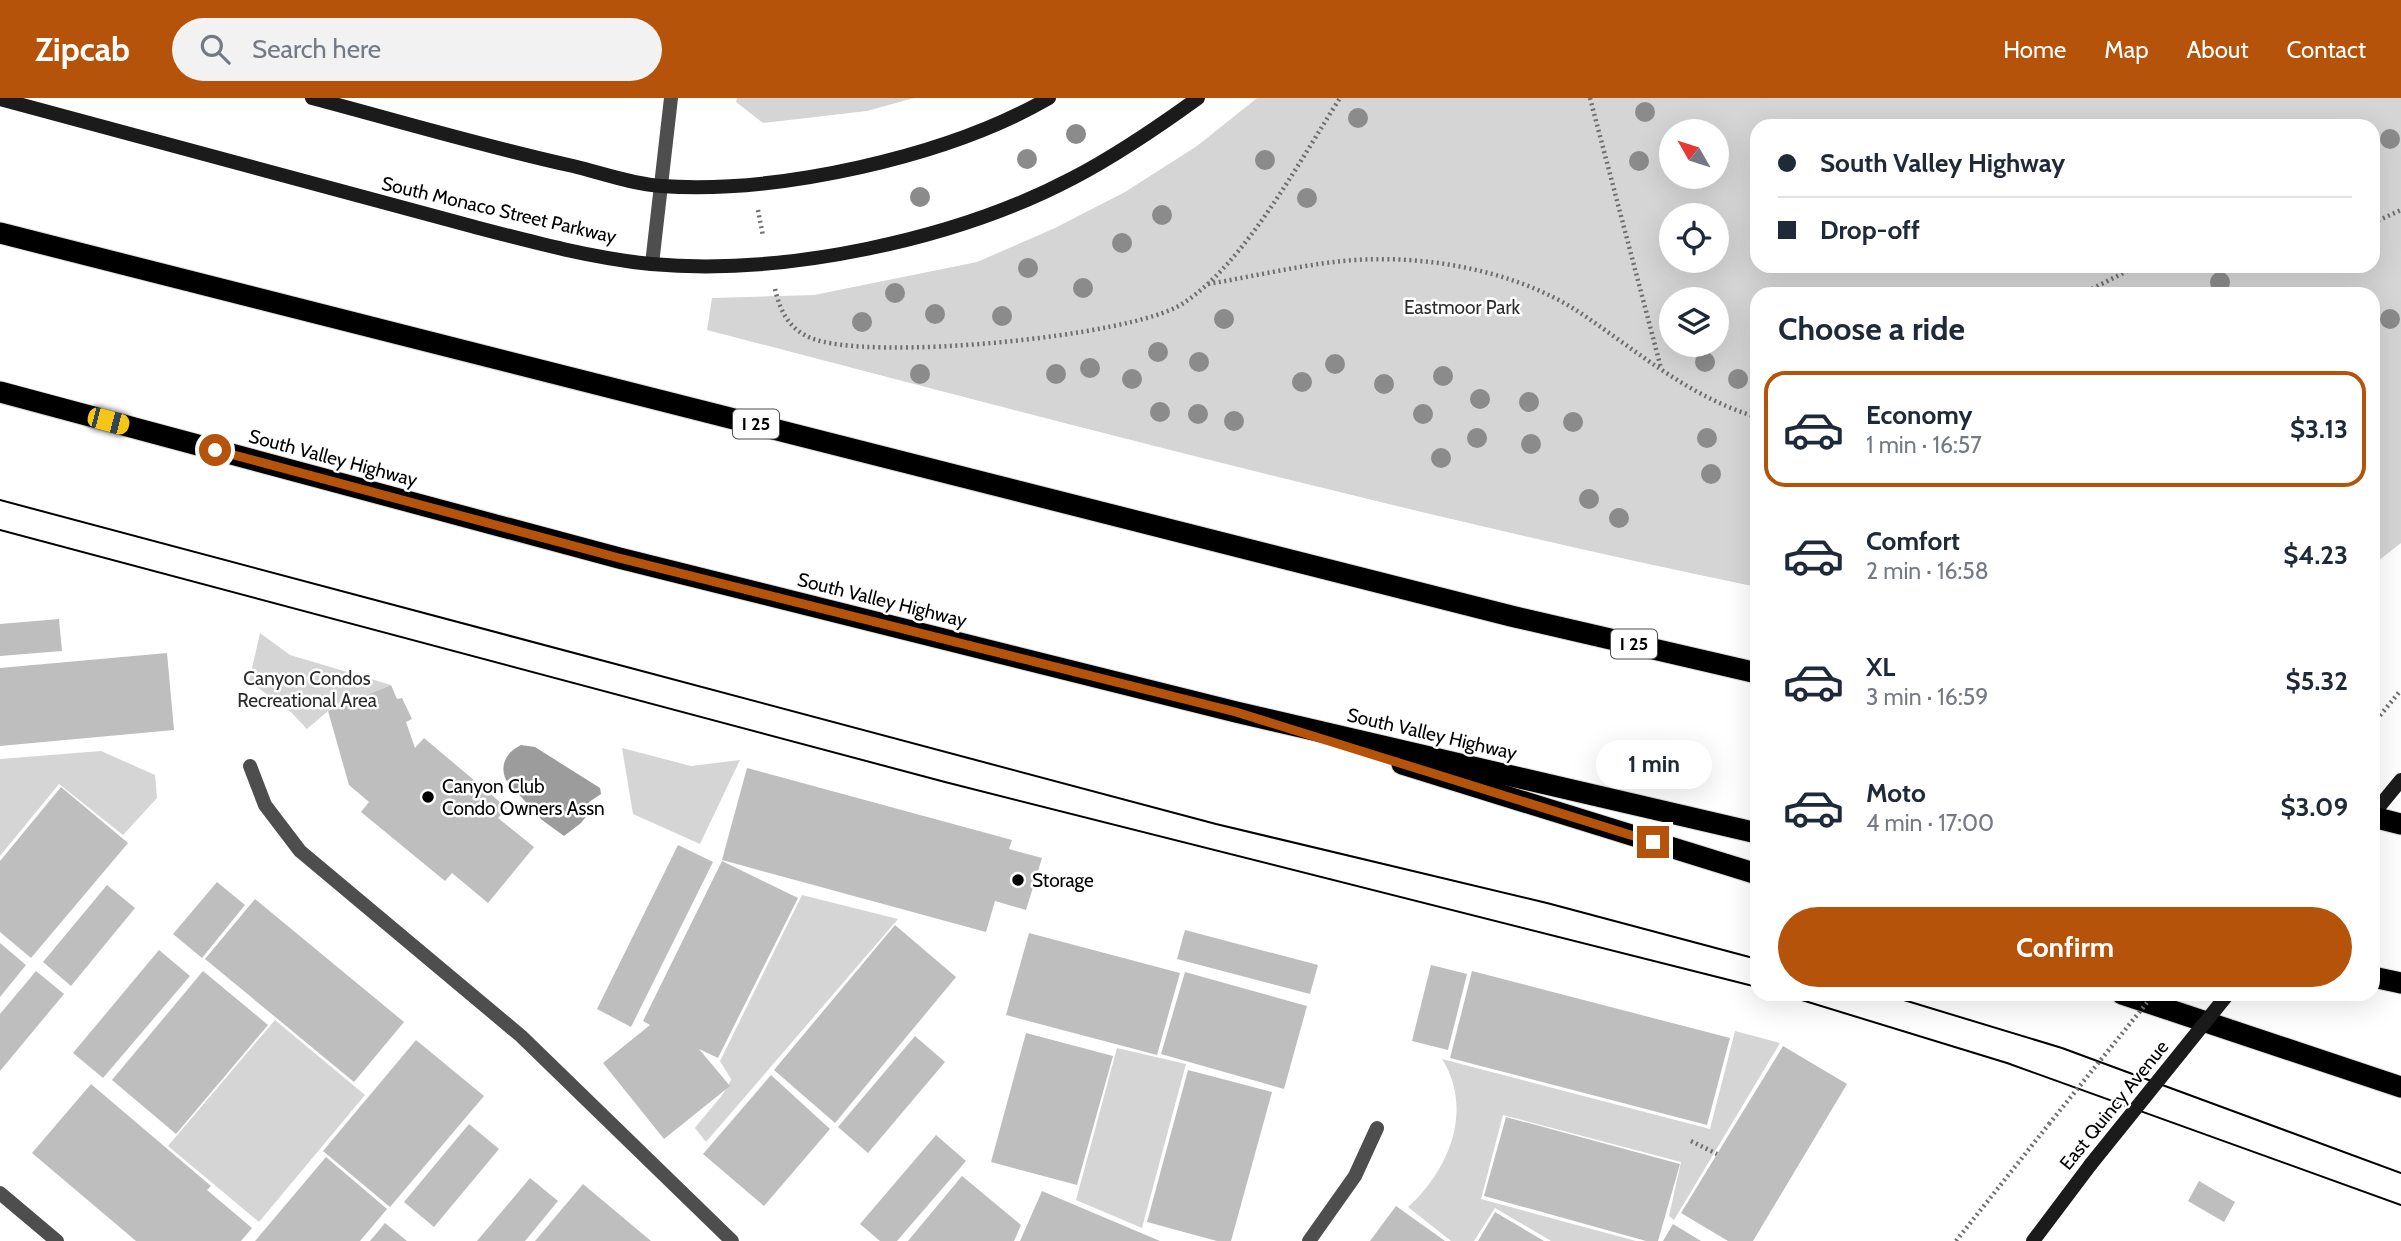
<!DOCTYPE html>
<html lang="en">
<head>
<meta charset="utf-8">
<style>
	body { margin:0; font-family:Cabin,sans-serif; background:#f2f2f3; color:#1f2937; height:100vh; display:flex; flex-direction:column; font-size:26px; white-space:nowrap }
	* { box-sizing:border-box; margin:0 }
	p { font-size:23px; color:#747a83 }
	.icon { flex:none; width:38px; height:38px; fill:none; stroke:currentColor; stroke-width:2; stroke-linecap:round; stroke-linejoin:round }
	.map { position:relative; flex:1; overflow:hidden }
	.side { position:absolute; left:1750px; top:189px; width:630px; height:714px; display:flex; flex-direction:column; background:#fff; border-radius:21px; box-shadow:0 7px 28px #0002 }
	.side>* { flex:none }
	.hud { position:absolute; left:1750px; top:21px; width:630px; height:154px; border-radius:21px; box-shadow:0 7px 28px #0002; display:grid; align-content:center; height:154px; padding:0 28px; background:#fff }
	.needle { width:46px; rotate:309deg }
	.fabs { position:absolute; left:1659px; top:21px; display:grid; gap:14px }
	.fabs a { display:grid; place-items:center; width:70px; height:70px; border-radius:50%; background:#fff; box-shadow:0 7px 28px #0002; font-size:35px }
	.end { position:absolute; width:32px; height:32px; margin:-16px; border:9px solid #b45309; background:#fff; box-shadow:0 0 0 4px #fff }
	.from { border-radius:50% }
	.bubble { position:absolute; height:49px; border-radius:24px; background:#fff; box-shadow:0 7px 28px #0002; font-size:23px; font-weight:700; line-height:49px; text-align:center }
	.car { position:absolute; width:21px; height:42px; margin:-21px -10px; border-radius:9px; box-shadow:0 0 5px 2px #0007; background:linear-gradient(#f5c518 24%,#345 0 40%,#f5c518 0 76%,#345 0 86%,#f5c518 0) }
	.hud b { display:flex; align-items:center; gap:24px; height:66px; font-size:26px }
	.hud b+b { border-top:2px solid #e0e1e3 }
	.hud i { width:18px; height:18px; background:#1f2937 }
	ul { padding:0; list-style:none }
	li { display:flex; align-items:center; gap:21px; height:116px; margin:0 14px 10px; padding:0 14px; border:4px solid transparent; border-radius:21px }
	li div { flex:1 }
	li b { display:block; font-size:26px }
	li em { font-style:normal; font-weight:700 }
	li.on { border-color:#b45309 }
	li>.icon { width:63px; height:63px; stroke-width:1.5 }
	h2 { padding:0 28px; font-size:32px; line-height:84px }
	.button { display:flex; gap:14px; margin-top:auto; padding:14px 28px }
	.button a { flex:1; height:80px; border-radius:42px; background:#b45309; color:#fff; font-size:28px; font-weight:700; line-height:80px; text-align:center }
	header { display:flex; align-items:center; gap:42px; box-sizing:border-box; height:98px; padding:0 35px; background:#b45309; color:#fff }
	header strong { font-size:33px }
	nav { display:flex; gap:38px; margin-inline-start:auto; font-size:24px }
	.search { width:490px; height:63px; background:#f2f2f3; display:flex; align-items:center; gap:18px; box-sizing:border-box; padding:0 24px; border-radius:38px; color:#747a83; font-size:26px }
	.map>svg:first-child { display:block }
	.green { fill:#d5d5d5; fill-rule:evenodd }
	.water { fill:#9c9c9c }
	.building { fill:#bebebe }
	.lines { fill:none; stroke-linecap:round; stroke-linejoin:round }
	.highway-casing { stroke:#dbdbdb; stroke-width:23 }
	.path { stroke:#707070; stroke-width:4.5; stroke-dasharray:2 3.5; stroke-linecap:butt }
	.lane { stroke:#4e4e4e; stroke-width:14 }
	.street { stroke:#4e4e4e; stroke-width:14 }
	.secondary { stroke:#1b1b1b; stroke-width:14 }
	.highway { stroke:#000; stroke-width:21 }
	.tram { stroke:#000; stroke-width:2 }
	.path-bridge { stroke:#707070; stroke-width:4.5; stroke-dasharray:2 3.5; stroke-linecap:butt }
	.secondary-bridge { stroke:#1b1b1b; stroke-width:14 }
	.tree { fill:#8b8b8b }
	.route { stroke:#b45309; stroke-width:9 }
	.poi-dot { fill:#000; stroke:#fff; stroke-width:2.5 }
	.labels { text-anchor:middle; dominant-baseline:central; stroke-width:5; stroke-linejoin:round; paint-order:stroke }
	.shield { fill:#fff; stroke:#4c4c4c; stroke-width:2 }
	.shield-label { font-size:18px; font-weight:bold; fill:#000 }
	.street-label { font-size:19px; fill:#000; stroke:#fff }
	.park-label { font-size:19px; fill:#2c2c2c; stroke:#fff }
	.poi-label { font-size:19px; fill:#000; stroke:#fff; text-anchor:start }
</style>
</head>
<body>
<header>
<strong>Zipcab</strong>
<div class="search"><svg class="icon" aria-label="search" viewBox="0 0 24 24"><circle cx="10" cy="10" r="6"/><path d="M15 15l6 6"/></svg>Search here</div>
<nav><a>Home</a><a>Map</a><a>About</a><a>Contact</a></nav>
</header>
<div class="map">
<svg width="2401" height="1143" viewBox="0 0 2401 1143">
	<rect width="100%" height="100%" fill="#fff"/>
	<g class="green">
		<polygon points="737,0 914,0 867,13 763,25 736,4"/>
		<path d="M1257 0H2401V445L2373 467V196H1757V489C1404 416 1056 323 707 232L712 200 814 197 977 164 1055 130 1125 94 1197 48ZM1757 28H2373V168H1757ZM1671 33H1717V79H1671ZM1671 117H1717V163H1671ZM1717 201V247H1671V201Z"/>
		<polygon points="260,535 290,557 391,587 328,613 307,631 292,615 249,583"/>
		<polygon points="622,650 691,668 740,662 700,746 633,716"/>
		<polygon points="101,653 155,677 157,700 123,737 59,686 0,758 0,661"/>
		<path d="M802 797 898 821 706 1044 695 1030C703 1019 729 992 731 981L720 963Z"/>
		<polygon points="275,922 365,997 259,1124 168,1048"/>
		<path d="M1735 933 1780 945 1674 1122 1669 1118 1681 1064 1503 1017 1481 1101 1636 1143H1551L1495 1110 1474 1143H1451L1408 1109C1449 1072 1474 1012 1442 961L1710 1031Z"/>
		<polygon points="1117,950 1186,966 1142,1130 1076,1102"/>
	</g>
	<path class="water" d="M521 647 535 649 600 690 601 696 589 704 591 712 581 725 564 738 542 722 506 682C499 666 507 654 521 647Z"/>
	<g class="building">
		<polygon points="59,521 62,553 0,558 0,526"/>
		<polygon points="167,555 174,632 0,648 0,570"/>
		<polygon points="391,587 397,601 402,600 412,621 406,624 415,650 424,640 507,710 498,720 534,749 488,805 452,775 445,783 361,714 369,704 349,687 328,613"/>
		<polygon points="747,670 1012,742 1009,751 1042,760 1026,812 995,803 986,834 722,762"/>
		<polygon points="61,689 128,745 31,860 0,834 0,763"/>
		<polygon points="678,747 713,764 631,929 597,911"/>
		<polygon points="722,763 798,800 718,960 699,951 730,988 664,1041 603,965 650,927 643,923"/>
		<polygon points="217,784 245,807 202,860 173,836"/>
		<polygon points="107,787 135,810 71,888 43,864"/>
		<polygon points="255,801 404,924 354,984 205,861"/>
		<polygon points="895,827 956,879 835,1025 774,972"/>
		<polygon points="1185,832 1318,867 1310,896 1177,861"/>
		<polygon points="1029,835 1180,875 1157,957 1006,917"/>
		<polygon points="0,845 26,867 0,899"/>
		<polygon points="159,852 190,878 103,980 73,955"/>
		<polygon points="1431,867 1467,876 1448,952 1412,943"/>
		<polygon points="36,873 64,896 0,973 0,916"/>
		<polygon points="203,873 268,927 176,1036 112,982"/>
		<polygon points="1472,873 1730,940 1707,1027 1450,960"/>
		<polygon points="1185,874 1307,908 1284,991 1161,956"/>
		<polygon points="1026,935 1113,958 1077,1087 991,1064"/>
		<polygon points="915,938 945,964 868,1055 838,1029"/>
		<polygon points="416,942 484,998 390,1109 323,1053"/>
		<polygon points="1783,948 1847,986 1753,1143 1728,1143 1681,1115"/>
		<polygon points="1188,972 1272,994 1231,1143 1217,1143 1147,1124"/>
		<polygon points="771,977 830,1031 764,1108 703,1056"/>
		<polygon points="91,986 211,1088 207,1092 252,1130 241,1143 136,1143 32,1055"/>
		<polygon points="1506,1019 1680,1066 1658,1143 1646,1143 1484,1098"/>
		<polygon points="469,1026 499,1051 434,1129 404,1104"/>
		<polygon points="936,1037 966,1063 897,1143 880,1143 860,1126"/>
		<polygon points="326,1059 387,1111 360,1143 255,1143"/>
		<polygon points="962,1078 1021,1127 1014,1143 908,1143"/>
		<polygon points="530,1080 558,1103 525,1143 477,1143"/>
		<polygon points="2199,1083 2235,1104 2224,1124 2188,1103"/>
		<polygon points="583,1086 651,1143 535,1143"/>
		<polygon points="1042,1093 1063,1102 1160,1143 1020,1143"/>
		<polygon points="1396,1108 1445,1143 1370,1143"/>
		<polygon points="1495,1114 1544,1143 1478,1143"/>
		<polygon points="385,1125 407,1143 370,1143"/>
		<polygon points="1673,1126 1701,1143 1663,1143"/>
	</g>
	<g class="lines">
		<defs>
			<g id="highway">
				<polyline points="0,135 1511,518 1757,575"/>
				<polyline points="0,294 619,460 1236,614 1757,735"/>
				<polyline points="1402,666 1757,776"/>
				<polyline points="2373,719 2401,726"/>
				<polyline points="2373,879 2401,885"/>
				<polyline points="2122,896 2401,989"/>
			</g>
		</defs>
		<use href="#highway" class="highway-casing"/>
		<g class="path">
			<polyline points="1590,0 1661,270"/>
			<polyline points="758,112 763,138"/>
			<polyline points="2373,125 2401,112"/>
			<path d="M1208 186C1250 179 1292 169 1334 164 1413 154 1512 170 1579 214 1636 252 1690 300 1757 319"/>
			<path d="M775 191C780 213 789 231 811 240 868 264 1131 239 1182 206 1244 167 1300 62 1340 0"/>
			<polyline points="2082,196 2137,168"/>
			<polyline points="2373,626 2401,592"/>
			<polyline points="1691,1043 1717,1056"/>
			<polyline points="1956,1143 2049,1026"/>
		</g>
		<g class="lane">
			<polyline points="250,668 265,707 300,753 521,938 732,1143"/>
			<polyline points="0,1095 57,1143"/>
			<polyline points="1309,1143 1355,1078 1377,1030"/>
		</g>
		<polyline class="street" points="652,166 671,0"/>
		<g class="secondary">
			<path d="M312 0C399 23 486 49 573 68 602 75 632 86 661 88 778 96 947 59 1049 0"/>
			<path d="M0 1 475 129C532 144 592 160 651 166 784 178 955 142 1073 80 1117 57 1158 29 1198 0"/>
			<polyline points="2373,716 2401,682"/>
			<polyline points="2033,1143 2091,1066"/>
		</g>
		<use href="#highway" class="highway"/>
		<g class="tram">
			<polyline points="0,402 1216,726 1547,805 1757,861"/>
			<polyline points="0,432 945,684 1757,889"/>
			<polyline points="1782,896 2007,965 2401,1107"/>
			<polyline points="1884,896 2062,950 2401,1075"/>
		</g>
		<polyline class="path-bridge" points="2049,1026 2154,896"/>
		<polyline class="secondary-bridge" points="2091,1066 2228,896"/>
	</g>
	<g class="tree">
		<circle cx="1645" cy="14" r="10"/>
		<circle cx="1358" cy="20" r="10"/>
		<circle cx="1076" cy="36" r="10"/>
		<circle cx="2390" cy="41" r="10"/>
		<circle cx="1027" cy="61" r="10"/>
		<circle cx="1265" cy="62" r="10"/>
		<circle cx="1639" cy="63" r="10"/>
		<circle cx="920" cy="99" r="10"/>
		<circle cx="1307" cy="100" r="10"/>
		<circle cx="1162" cy="117" r="10"/>
		<circle cx="1122" cy="145" r="10"/>
		<circle cx="1028" cy="170" r="10"/>
		<circle cx="2220" cy="184" r="10"/>
		<circle cx="1083" cy="190" r="10"/>
		<circle cx="895" cy="195" r="10"/>
		<circle cx="935" cy="216" r="10"/>
		<circle cx="1002" cy="218" r="10"/>
		<circle cx="1224" cy="221" r="10"/>
		<circle cx="2390" cy="221" r="10"/>
		<circle cx="862" cy="224" r="10"/>
		<circle cx="1158" cy="254" r="10"/>
		<circle cx="1199" cy="264" r="10"/>
		<circle cx="1705" cy="264" r="10"/>
		<circle cx="1335" cy="266" r="10"/>
		<circle cx="1090" cy="270" r="10"/>
		<circle cx="920" cy="276" r="10"/>
		<circle cx="1056" cy="276" r="10"/>
		<circle cx="1443" cy="278" r="10"/>
		<circle cx="1132" cy="281" r="10"/>
		<circle cx="1738" cy="281" r="10"/>
		<circle cx="1302" cy="284" r="10"/>
		<circle cx="1384" cy="286" r="10"/>
		<circle cx="1480" cy="301" r="10"/>
		<circle cx="1529" cy="304" r="10"/>
		<circle cx="1160" cy="314" r="10"/>
		<circle cx="1198" cy="316" r="10"/>
		<circle cx="1423" cy="316" r="10"/>
		<circle cx="1234" cy="323" r="10"/>
		<circle cx="1573" cy="324" r="10"/>
		<circle cx="1477" cy="340" r="10"/>
		<circle cx="1707" cy="340" r="10"/>
		<circle cx="1531" cy="346" r="10"/>
		<circle cx="1441" cy="360" r="10"/>
		<circle cx="1711" cy="376" r="10"/>
		<circle cx="1589" cy="401" r="10"/>
		<circle cx="1619" cy="420" r="10"/>
	</g>
	<g class="lines">
		<polyline class="route" points="215,352 619,460 1236,614 1653,744"/>
	</g>
	<g class="poi-dot">
		<circle cx="428" cy="699" r="7"/>
		<circle cx="1018" cy="782" r="7"/>
	</g>
	<g class="labels">
		<g class="shield">
			<rect x="733" y="311.5" width="46" height="29" rx="5"/>
			<rect x="1611" y="531.5" width="46" height="29" rx="5"/>
		</g>
		<g class="shield-label">
			<text x="756" y="326">I 25</text>
			<text x="1634" y="546">I 25</text>
		</g>
		<g class="street-label">
			<text transform="translate(499 112) rotate(13)">South Monaco Street Parkway</text>
			<text transform="translate(333 360) rotate(15)">South Valley Highway</text>
			<text transform="translate(882 502) rotate(14)">South Valley Highway</text>
			<text transform="translate(1432 636) rotate(13)">South Valley Highway</text>
			<text transform="translate(2114 1007) rotate(-51)">East Quincy Avenue</text>
		</g>
		<g class="park-label">
			<text x="1462" y="209">Eastmoor Park</text>
			<text x="307" y="580">Canyon Condos<tspan x="307" dy="22">Recreational Area</tspan></text>
		</g>
		<g class="poi-label">
			<text x="442" y="688">Canyon Club<tspan x="442" dy="22">Condo Owners Assn</tspan></text>
			<text x="1032" y="782">Storage</text>
		</g>
	</g>
</svg>
<div class="fabs">
<a><svg class="needle" viewBox="-14 -14 28 28"><path d="M0-13l5 13h-10z" fill="#e53935"/><path d="M0 13l5-13h-10z" fill="#747a83"/></svg></a>
<a><svg class="icon" aria-label="locate" viewBox="0 0 24 24"><circle cx="12" cy="12" r="6"/><path d="M12 2v4M12 18v4M2 12h4M18 12h4"/></svg></a>
<a><svg class="icon" aria-label="layers" viewBox="0 0 24 24"><path d="M12 4l9 5-9 5-9-5zM3 14l9 5 9-5"/></svg></a>
</div>
<i class="end from" style="left:215px;top:352px"></i>
<i class="end" style="left:1653px;top:744px"></i>
<div class="bubble" style="left:1596px;top:642px;width:116px">1 min</div>
<i class="car" style="left:108px;top:323px;rotate:105deg"></i>
<div class="hud">
<b><i class="from"></i>South Valley Highway</b>
<b><i></i>Drop-off</b>
</div>
<section class="side">
<h2>Choose a ride</h2>
<ul>
<li class="on"><svg class="icon" aria-label="car" viewBox="0 0 24 24"><path d="M5 17H2v-5l4-1 3-4h7l3 4 3 1v5h-3M9 17h6M6 11h13"/><circle cx="7" cy="17" r="2"/><circle cx="17" cy="17" r="2"/></svg><div><b>Economy</b><p>1 min · 16:57</p></div><em>$3.13</em></li>
<li><svg class="icon" aria-label="car" viewBox="0 0 24 24"><path d="M5 17H2v-5l4-1 3-4h7l3 4 3 1v5h-3M9 17h6M6 11h13"/><circle cx="7" cy="17" r="2"/><circle cx="17" cy="17" r="2"/></svg><div><b>Comfort</b><p>2 min · 16:58</p></div><em>$4.23</em></li>
<li><svg class="icon" aria-label="car" viewBox="0 0 24 24"><path d="M5 17H2v-5l4-1 3-4h7l3 4 3 1v5h-3M9 17h6M6 11h13"/><circle cx="7" cy="17" r="2"/><circle cx="17" cy="17" r="2"/></svg><div><b>XL</b><p>3 min · 16:59</p></div><em>$5.32</em></li>
<li><svg class="icon" aria-label="car" viewBox="0 0 24 24"><path d="M5 17H2v-5l4-1 3-4h7l3 4 3 1v5h-3M9 17h6M6 11h13"/><circle cx="7" cy="17" r="2"/><circle cx="17" cy="17" r="2"/></svg><div><b>Moto</b><p>4 min · 17:00</p></div><em>$3.09</em></li>
</ul>
<div class="button"><a>Confirm</a></div>
</section>
</div>
</body>
</html>
